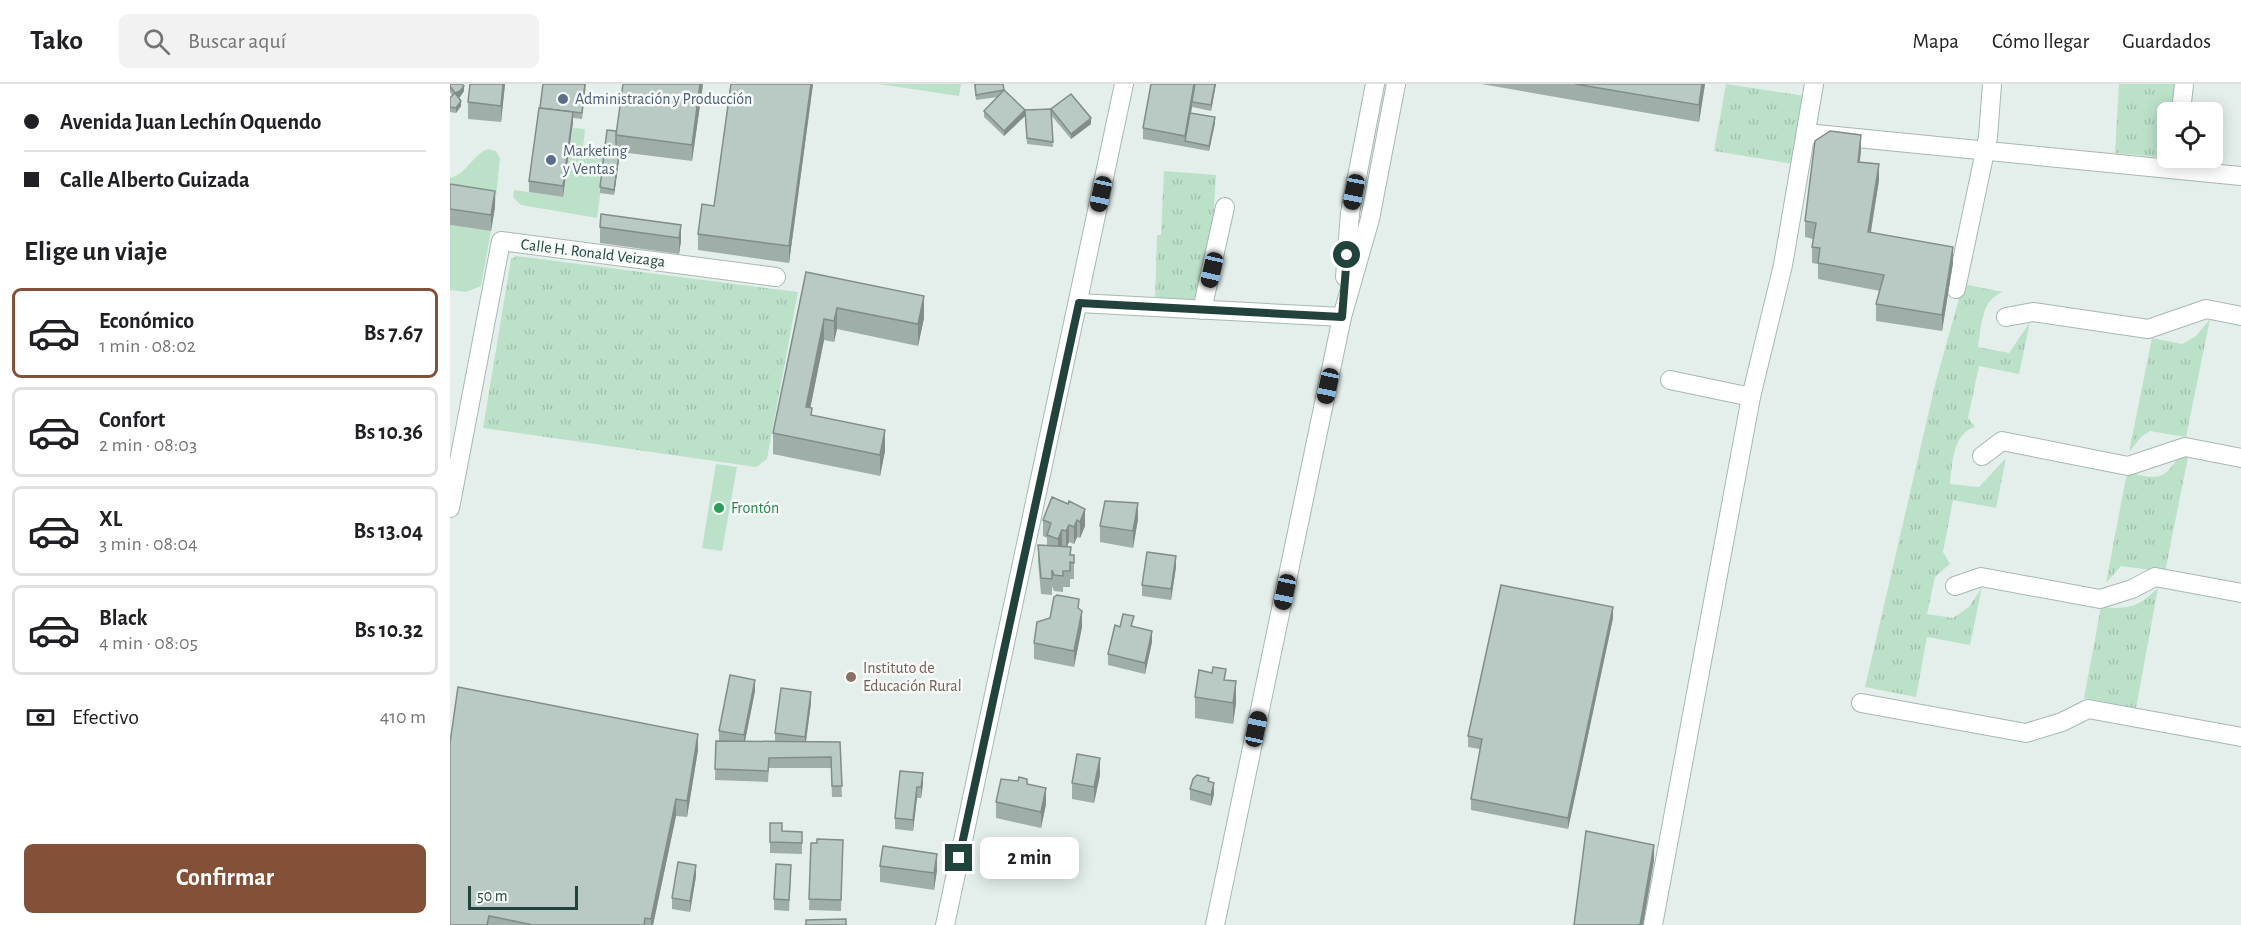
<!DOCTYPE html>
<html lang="es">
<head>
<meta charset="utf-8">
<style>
	body { margin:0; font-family:"Alegreya Sans",sans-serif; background:#f2f2f2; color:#202124; height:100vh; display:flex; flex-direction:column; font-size:22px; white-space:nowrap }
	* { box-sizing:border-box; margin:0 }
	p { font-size:20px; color:#757577 }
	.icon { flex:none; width:33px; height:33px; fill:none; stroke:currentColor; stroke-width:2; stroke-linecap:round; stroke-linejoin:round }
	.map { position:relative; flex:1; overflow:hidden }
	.drawer { display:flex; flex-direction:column; background:#fff; width:450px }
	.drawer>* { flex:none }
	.top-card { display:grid; align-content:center; height:132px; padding:0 24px; background:#fff }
	.buttons { position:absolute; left:1707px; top:18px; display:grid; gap:12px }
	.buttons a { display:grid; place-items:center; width:66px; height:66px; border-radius:9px; background:#fff; box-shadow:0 3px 15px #0003; font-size:30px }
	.scale { position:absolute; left:18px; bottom:15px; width:110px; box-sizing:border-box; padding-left:6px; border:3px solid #22433c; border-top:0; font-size:16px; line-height:21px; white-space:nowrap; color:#22433c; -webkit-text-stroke:4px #f6fbf9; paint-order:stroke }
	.end { position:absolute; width:27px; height:27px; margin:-14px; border:8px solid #22433c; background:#fff; box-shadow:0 0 0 3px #fff }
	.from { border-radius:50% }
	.bubble { position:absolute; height:42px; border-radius:9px; background:#fff; box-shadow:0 3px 15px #0003; font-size:20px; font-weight:700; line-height:42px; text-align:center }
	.car { position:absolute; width:18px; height:36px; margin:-18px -9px; border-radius:8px; box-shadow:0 0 4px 2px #0007; background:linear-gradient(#222 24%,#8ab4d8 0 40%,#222 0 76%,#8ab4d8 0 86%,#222 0) }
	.top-card b { display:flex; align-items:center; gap:21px; height:57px; font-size:22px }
	.top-card b+b { border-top:2px solid #e0e0e0 }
	.top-card i { width:15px; height:15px; background:#202124 }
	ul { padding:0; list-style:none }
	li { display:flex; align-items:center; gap:18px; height:90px; margin:0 12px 9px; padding:0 12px; border:3px solid #e0e0e0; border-radius:9px }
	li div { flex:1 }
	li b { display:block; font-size:22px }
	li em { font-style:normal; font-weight:700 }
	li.on { border-color:#83513a }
	li>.icon { width:54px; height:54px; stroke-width:1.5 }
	h2 { padding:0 24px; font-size:27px; line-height:72px }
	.pay { display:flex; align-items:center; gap:15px; height:66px; padding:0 24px; font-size:22px }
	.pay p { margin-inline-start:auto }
	.primary-button { display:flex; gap:12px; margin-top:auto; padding:12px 24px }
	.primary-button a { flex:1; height:69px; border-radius:9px; background:#83513a; color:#fff; font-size:24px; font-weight:700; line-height:69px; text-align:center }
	header { display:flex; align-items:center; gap:36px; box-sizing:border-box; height:84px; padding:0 30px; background:#fff; border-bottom:2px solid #e0e0e0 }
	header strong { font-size:28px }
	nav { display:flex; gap:33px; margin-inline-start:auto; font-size:21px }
	.search { width:420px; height:54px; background:#f2f2f2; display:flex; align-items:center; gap:15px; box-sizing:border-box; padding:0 21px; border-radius:9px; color:#757577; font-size:22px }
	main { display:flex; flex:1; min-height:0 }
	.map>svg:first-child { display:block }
	.green { fill:#bce1c9 }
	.park { fill:url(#park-tufts) }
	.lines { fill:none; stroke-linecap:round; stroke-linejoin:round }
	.minor-casing { stroke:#a6b8b3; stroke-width:20 }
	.minor { stroke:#fff; stroke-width:18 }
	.wall { fill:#9faea9 }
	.shaded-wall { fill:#828d89 }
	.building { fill:#b9cac4; stroke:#828d89; stroke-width:1.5 }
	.route { stroke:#22433c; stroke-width:8 }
	.service-dot { fill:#5c6f8a; stroke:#f6fbf9; stroke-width:2 }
	.leisure-dot { fill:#2e9e5b; stroke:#f6fbf9; stroke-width:2 }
	.education-dot { fill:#8d6e63; stroke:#f6fbf9; stroke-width:2 }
	.labels { text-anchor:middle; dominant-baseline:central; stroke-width:5; stroke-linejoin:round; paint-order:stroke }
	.service-label { font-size:16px; fill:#4e5e75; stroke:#f6fbf9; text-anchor:start }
	.street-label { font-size:16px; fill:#22433c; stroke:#f6fbf9 }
	.leisure-label { font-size:16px; fill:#27864d; stroke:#f6fbf9; text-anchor:start }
	.education-label { font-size:16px; fill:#785e54; stroke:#f6fbf9; text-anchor:start }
</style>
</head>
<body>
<header>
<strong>Tako</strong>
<div class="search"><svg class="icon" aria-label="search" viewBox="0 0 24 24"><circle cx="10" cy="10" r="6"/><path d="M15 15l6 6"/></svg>Buscar aquí</div>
<nav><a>Mapa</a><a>Cómo llegar</a><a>Guardados</a></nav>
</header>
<main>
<section class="drawer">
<div class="top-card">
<b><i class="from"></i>Avenida Juan Lechín Oquendo</b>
<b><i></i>Calle Alberto Guizada</b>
</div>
<h2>Elige un viaje</h2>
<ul>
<li class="on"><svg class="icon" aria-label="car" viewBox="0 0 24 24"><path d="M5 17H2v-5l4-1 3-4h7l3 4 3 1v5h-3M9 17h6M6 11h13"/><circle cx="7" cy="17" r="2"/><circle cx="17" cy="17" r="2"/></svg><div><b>Económico</b><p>1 min · 08:02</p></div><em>Bs 7.67</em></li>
<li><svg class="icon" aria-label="car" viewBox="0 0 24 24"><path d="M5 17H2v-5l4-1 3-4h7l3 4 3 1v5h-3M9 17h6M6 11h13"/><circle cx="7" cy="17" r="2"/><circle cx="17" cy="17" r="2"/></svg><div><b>Confort</b><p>2 min · 08:03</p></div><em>Bs 10.36</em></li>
<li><svg class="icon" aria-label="car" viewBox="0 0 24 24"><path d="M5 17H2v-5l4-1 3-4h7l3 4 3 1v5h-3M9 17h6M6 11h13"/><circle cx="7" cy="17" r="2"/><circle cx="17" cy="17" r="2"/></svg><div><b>XL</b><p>3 min · 08:04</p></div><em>Bs 13.04</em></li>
<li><svg class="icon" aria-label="car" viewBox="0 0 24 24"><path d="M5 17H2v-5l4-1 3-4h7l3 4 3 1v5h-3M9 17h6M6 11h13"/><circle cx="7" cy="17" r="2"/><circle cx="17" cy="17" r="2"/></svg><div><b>Black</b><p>4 min · 08:05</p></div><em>Bs 10.32</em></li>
</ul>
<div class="pay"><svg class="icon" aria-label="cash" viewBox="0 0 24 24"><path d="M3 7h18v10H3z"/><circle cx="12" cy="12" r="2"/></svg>Efectivo<p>410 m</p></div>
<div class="primary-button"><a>Confirmar</a></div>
</section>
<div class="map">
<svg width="1791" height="841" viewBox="0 0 1791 841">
	<defs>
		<pattern id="park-tufts" width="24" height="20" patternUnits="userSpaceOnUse" patternTransform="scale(1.5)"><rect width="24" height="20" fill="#bce1c9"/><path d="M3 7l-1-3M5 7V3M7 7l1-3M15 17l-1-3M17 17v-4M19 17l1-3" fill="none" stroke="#a1c2ae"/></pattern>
	</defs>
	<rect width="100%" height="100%" fill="#e4efeb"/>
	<g class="green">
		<polygon points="428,0 511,0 509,12"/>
		<polygon points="123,44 135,45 133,65 156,68 147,134 71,121 63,113 64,106 113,113"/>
		<path d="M38 65 46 67 50 74 45 123 0 116V94C17 90 22 71 38 65Z"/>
		<polygon points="0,141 41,147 31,202 16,208 0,206"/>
		<polygon points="266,380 287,383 272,467 252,464"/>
	</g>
	<g class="park">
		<polygon points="1276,0 1355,12 1343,80 1264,67"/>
		<polygon points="1669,0 1728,0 1724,28 1718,28 1720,74 1665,69"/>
		<path d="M714 87 766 91C764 120 762 201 743 219L705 218 707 151H711Z"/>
		<polygon points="67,172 348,208 317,375 306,383 33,344 61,175"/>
		<path d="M1513 200 1553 208C1530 217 1532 241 1528 263L1559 269 1580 238 1569 290 1529 282 1518 334 1525 343C1503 349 1502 380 1500 400L1529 403 1556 374 1546 424 1503 416 1493 468 1500 480 1485 493 1477 530 1503 534 1519 523 1532 503 1520 561 1477 553 1466 613 1415 603 1486 297Z"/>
		<polygon points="1760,235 1736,353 1700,347 1691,353 1679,368 1702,254 1732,260 1746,252"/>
		<path d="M1739 368 1715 488 1671 482 1656 499 1677 388C1707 395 1714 398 1730 370Z"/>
		<path d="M1708 504 1686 624 1634 614 1651 523C1680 525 1687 524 1708 504Z"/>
	</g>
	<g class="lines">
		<defs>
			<g id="minor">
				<polyline points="1731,28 1734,0"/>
				<polyline points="1356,49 1791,92"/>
				<polyline points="895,193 900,129 925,0"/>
				<polyline points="1506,205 1538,53 1542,0"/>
				<polyline points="629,219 892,233"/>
				<polyline points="752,226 775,123"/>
				<polyline points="1556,233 1583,228 1698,245 1756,225 1791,232"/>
				<polyline points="1220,296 1301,313"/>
				<polyline points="1532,372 1552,357 1678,382 1735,363 1791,374"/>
				<polyline points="0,424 51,157 326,193"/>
				<polyline points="1505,502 1531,493 1650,515 1682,505 1705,493 1791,509"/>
				<polyline points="1411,619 1576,649 1612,638 1638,625 1791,653"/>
				<polyline points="495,841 674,0"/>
				<polyline points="765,841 892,233 920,135 946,0"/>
				<polyline points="1203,841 1301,313 1333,181 1364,0"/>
			</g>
		</defs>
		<use href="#minor" class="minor-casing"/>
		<use href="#minor" class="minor"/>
	</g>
	<g class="wall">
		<polygon points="0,0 14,7 10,13 9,13 11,22 6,29 0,28 0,14 2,11 0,8"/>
		<polygon points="20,0 55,0 51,38 18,35 18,18"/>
		<polygon points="93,0 136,0 132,35 123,34 113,113 79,108 79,97"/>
		<polygon points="253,0 242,77 170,68 164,111 150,109 150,103 166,47"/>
		<polygon points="363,0 339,179 248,166 248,150"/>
		<polygon points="524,0 553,0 554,6 575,26 601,25 641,40 621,55 601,31 603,63 577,60 575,32 554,52 534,33 534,27 548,13 526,16"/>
		<polygon points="701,0 766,0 761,27 742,23 741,29 765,39 759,67 693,55 693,44"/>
		<polygon points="1031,0 1255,0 1249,38"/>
		<polygon points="1411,67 1409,78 1429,96 1421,148 1503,179 1492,247 1426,237 1426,220 1430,207 1368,195 1368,180 1362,179 1362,163 1363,155 1355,153 1355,137"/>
		<polygon points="0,100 45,123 41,147 0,141"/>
		<polygon points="231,141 231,157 229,170 150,159 150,143"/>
		<polygon points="356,188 474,234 468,262 387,245 384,258 374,256 360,324 362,331 435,367 430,392 323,370 323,349"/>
		<polygon points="602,413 635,442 630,454 627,453 624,460 619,458 617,463 621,471 624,471 624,495 620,495 620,503 613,503 613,508 604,507 602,502 602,511 591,510 588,477 588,461 597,461 597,454 593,452 593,436"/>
		<polygon points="688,435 683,464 650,458 650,442"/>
		<polygon points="726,483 721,516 692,512 692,501"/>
		<polygon points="629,525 632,543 624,583 584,575 584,559"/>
		<polygon points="1163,534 1118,745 1021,726 1021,715 1030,665 1018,663 1018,652"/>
		<polygon points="684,542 702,558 695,590 658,581 658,570 670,543"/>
		<polygon points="776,596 786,619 783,640 745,634 745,613"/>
		<polygon points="305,607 295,657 325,658 325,649 361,619 356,658 390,658 392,713 382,713 381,684 319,684 318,698 265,696 266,657 269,657 269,647"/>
		<polygon points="248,666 237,733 226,732 203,841 0,841"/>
		<polygon points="450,687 473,700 471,714 467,714 463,747 445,745 445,734"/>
		<polygon points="650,691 644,719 622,715 622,699"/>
		<polygon points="759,698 764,710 761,722 740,716 740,705"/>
		<polygon points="577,700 596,720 591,744 546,734 546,718"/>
		<polygon points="320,739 332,747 352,748 352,770 320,769"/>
		<polygon points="393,756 391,827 359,826 361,759"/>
		<polygon points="430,782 487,786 484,806 430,798"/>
		<polygon points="246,792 240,828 222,825 222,814"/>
		<polygon points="341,792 339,827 324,826 324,815"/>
	</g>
	<g class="shaded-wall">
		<polygon points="53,0 55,0 51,38 51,22"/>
		<polygon points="250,0 253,0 242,77 242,61"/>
		<polygon points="361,0 363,0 339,179 339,162"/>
		<polygon points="744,0 746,0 742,18 742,23 736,57 735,57 735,52"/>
		<polygon points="765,0 766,0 761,27 761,21"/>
		<polygon points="1252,0 1255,0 1249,38 1249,21"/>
		<polygon points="14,2 14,7 10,13 5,14 5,9"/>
		<polygon points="11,17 11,22 6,29 6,24"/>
		<polygon points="575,26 575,32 554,52 554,47"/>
		<polygon points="123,28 123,39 113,113 113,102"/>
		<polygon points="765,33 765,39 759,67 759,62"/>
		<polygon points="641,34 641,40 621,55 621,50"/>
		<polygon points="1411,51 1411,67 1408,94 1408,78"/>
		<polygon points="170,63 170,68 164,111 164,106"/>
		<polygon points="1429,80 1429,96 1418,164 1418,148"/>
		<polygon points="45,107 45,123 41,147 41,131"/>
		<polygon points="231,141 231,157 229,170 229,154"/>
		<polygon points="1503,163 1503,179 1492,247 1492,231"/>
		<polygon points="474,212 474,234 468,262 468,240"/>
		<polygon points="387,224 387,245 384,258 384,237"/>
		<polygon points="374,235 374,256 356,345 356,323"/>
		<polygon points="435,346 435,367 430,392 430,371"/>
		<polygon points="688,419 688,435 683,464 683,447"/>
		<polygon points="635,425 635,442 630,454 630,438"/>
		<polygon points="627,436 627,453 624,460 624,443"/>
		<polygon points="619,441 619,458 616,464 616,447"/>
		<polygon points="612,446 612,462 608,471 608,455"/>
		<polygon points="726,472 726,483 721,516 721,505"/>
		<polygon points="1163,523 1163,534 1118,745 1118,734"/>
		<polygon points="632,527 632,543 624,583 624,567"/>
		<polygon points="702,547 702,558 695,590 695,579"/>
		<polygon points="305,596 305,607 294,662 294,651"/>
		<polygon points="786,597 786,619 783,640 783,619"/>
		<polygon points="361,608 361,619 355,664 355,653"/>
		<polygon points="248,650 248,666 237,733 237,717"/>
		<polygon points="650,674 650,691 644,719 644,703"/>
		<polygon points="473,689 473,700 471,714 471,703"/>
		<polygon points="764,699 764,710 761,722 761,711"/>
		<polygon points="467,703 467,714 463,747 463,736"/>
		<polygon points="596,704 596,720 591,744 591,728"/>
		<polygon points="226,715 226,732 203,841 201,841 201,835"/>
		<polygon points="1204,761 1204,777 1193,841 1190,841"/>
		<polygon points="487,770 487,786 484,806 484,789"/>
		<polygon points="246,781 246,792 240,828 240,817"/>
	</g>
	<g class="building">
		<polygon points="0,0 12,0 14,2 10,7 5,9 11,17 6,24 0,23 0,14 5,9 0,2"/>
		<polygon points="20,0 53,0 51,22 18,18"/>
		<polygon points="93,0 135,0 132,29 90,24"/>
		<polygon points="173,0 250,0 242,61 166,51"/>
		<polygon points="281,0 361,0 339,162 248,150 252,120 264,122"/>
		<polygon points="525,0 553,0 554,6 526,11"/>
		<polygon points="701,0 744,0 735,52 693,44"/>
		<polygon points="745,0 765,0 761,21 742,18"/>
		<polygon points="1125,0 1252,0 1249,21"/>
		<polygon points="554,6 575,26 554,47 534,27"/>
		<polygon points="621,10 641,34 621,50 601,25"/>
		<polygon points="89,24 123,28 113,102 79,97"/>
		<polygon points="601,25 603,58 577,54 575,26"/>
		<polygon points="740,29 765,33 759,62 735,57"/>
		<polygon points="157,46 166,47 166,62 170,63 164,106 150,103"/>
		<polygon points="1380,47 1411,51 1408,78 1429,80 1418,148 1503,163 1492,231 1426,220 1434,191 1368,179 1370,164 1362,163 1366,139 1355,137 1365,57"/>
		<polygon points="0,100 45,107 41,131 0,125"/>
		<polygon points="151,130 231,141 229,154 150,143"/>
		<polygon points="356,188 474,212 468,240 387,224 384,237 374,235 356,323 362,324 361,331 435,346 430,371 323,349"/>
		<polygon points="602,413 618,420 619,417 635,425 630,438 627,436 624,443 619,441 616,447 612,446 608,455 597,451 601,439 593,436"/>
		<polygon points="655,417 688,419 683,447 650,442"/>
		<polygon points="588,461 621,463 620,471 624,471 624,479 620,478 620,487 613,487 613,492 604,491 602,486 602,495 591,494"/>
		<polygon points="697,468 726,472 721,505 692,501"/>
		<polygon points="1051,501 1163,523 1118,734 1021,715 1032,655 1018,652"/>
		<polygon points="607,511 629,515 628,524 632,527 624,567 584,559 587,538 600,534 604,513"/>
		<polygon points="673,530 684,532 681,542 702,547 695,579 658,570 665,541 670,543"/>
		<polygon points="763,583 776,585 774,596 786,597 783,619 745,613 749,586 762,589"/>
		<polygon points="280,591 305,596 294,651 269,647"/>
		<polygon points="8,603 248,650 237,717 226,715 201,835 195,834 194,841 83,841 39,832 37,841 0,841 0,659"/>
		<polygon points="331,604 361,608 355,653 325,649"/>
		<polygon points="266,657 390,658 392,702 382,702 381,673 319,674 318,687 265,685"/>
		<polygon points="627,670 650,674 644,703 622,699"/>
		<polygon points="450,687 473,689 471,703 467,703 463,736 445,734"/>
		<polygon points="747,691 759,694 758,697 764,699 761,711 740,705 743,695"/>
		<polygon points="569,693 577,695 577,700 596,704 591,728 546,718 551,695 568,697"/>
		<polygon points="320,739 332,739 332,747 352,748 352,759 320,758"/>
		<polygon points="1136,747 1204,761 1190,841 1124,841"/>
		<polygon points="367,755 393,756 391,816 359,815 361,759 367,759"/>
		<polygon points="433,762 487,770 484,789 430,782"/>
		<polygon points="228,778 246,781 240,817 222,814"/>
		<polygon points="326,780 341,781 339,816 324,815"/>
		<polygon points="396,835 396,841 356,841 356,836"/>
	</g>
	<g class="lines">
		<polyline class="route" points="509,774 629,219 892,233 897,171"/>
	</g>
	<g class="service-dot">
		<circle cx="113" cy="15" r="6"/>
		<circle cx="101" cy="76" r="6"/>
	</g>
	<circle class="leisure-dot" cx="269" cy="424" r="6"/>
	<circle class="education-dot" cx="401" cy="593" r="6"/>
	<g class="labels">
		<g class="service-label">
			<text x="125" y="15">Administración y Producción</text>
			<text x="113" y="67">Marketing<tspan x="113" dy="18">y Ventas</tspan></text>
		</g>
		<g class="street-label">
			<text transform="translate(143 169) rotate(7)">Calle H. Ronald Veizaga</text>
		</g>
		<g class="leisure-label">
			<text x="281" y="424">Frontón</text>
		</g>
		<g class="education-label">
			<text x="413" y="584">Instituto de<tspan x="413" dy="18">Educación Rural</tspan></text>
		</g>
	</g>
</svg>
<div class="buttons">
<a><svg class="icon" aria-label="locate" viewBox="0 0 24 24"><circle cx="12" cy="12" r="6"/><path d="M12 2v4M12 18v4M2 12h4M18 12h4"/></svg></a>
</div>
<div class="scale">50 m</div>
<i class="end from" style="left:897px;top:171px"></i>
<i class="end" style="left:509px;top:774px"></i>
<div class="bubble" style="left:530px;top:753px;width:99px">2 min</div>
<i class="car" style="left:904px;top:108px;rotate:191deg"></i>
<i class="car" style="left:651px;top:110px;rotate:192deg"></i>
<i class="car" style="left:762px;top:186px;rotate:193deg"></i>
<i class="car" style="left:878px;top:302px;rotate:192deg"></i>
<i class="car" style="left:835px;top:508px;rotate:192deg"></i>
<i class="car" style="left:806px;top:645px;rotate:12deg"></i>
</div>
</main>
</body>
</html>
